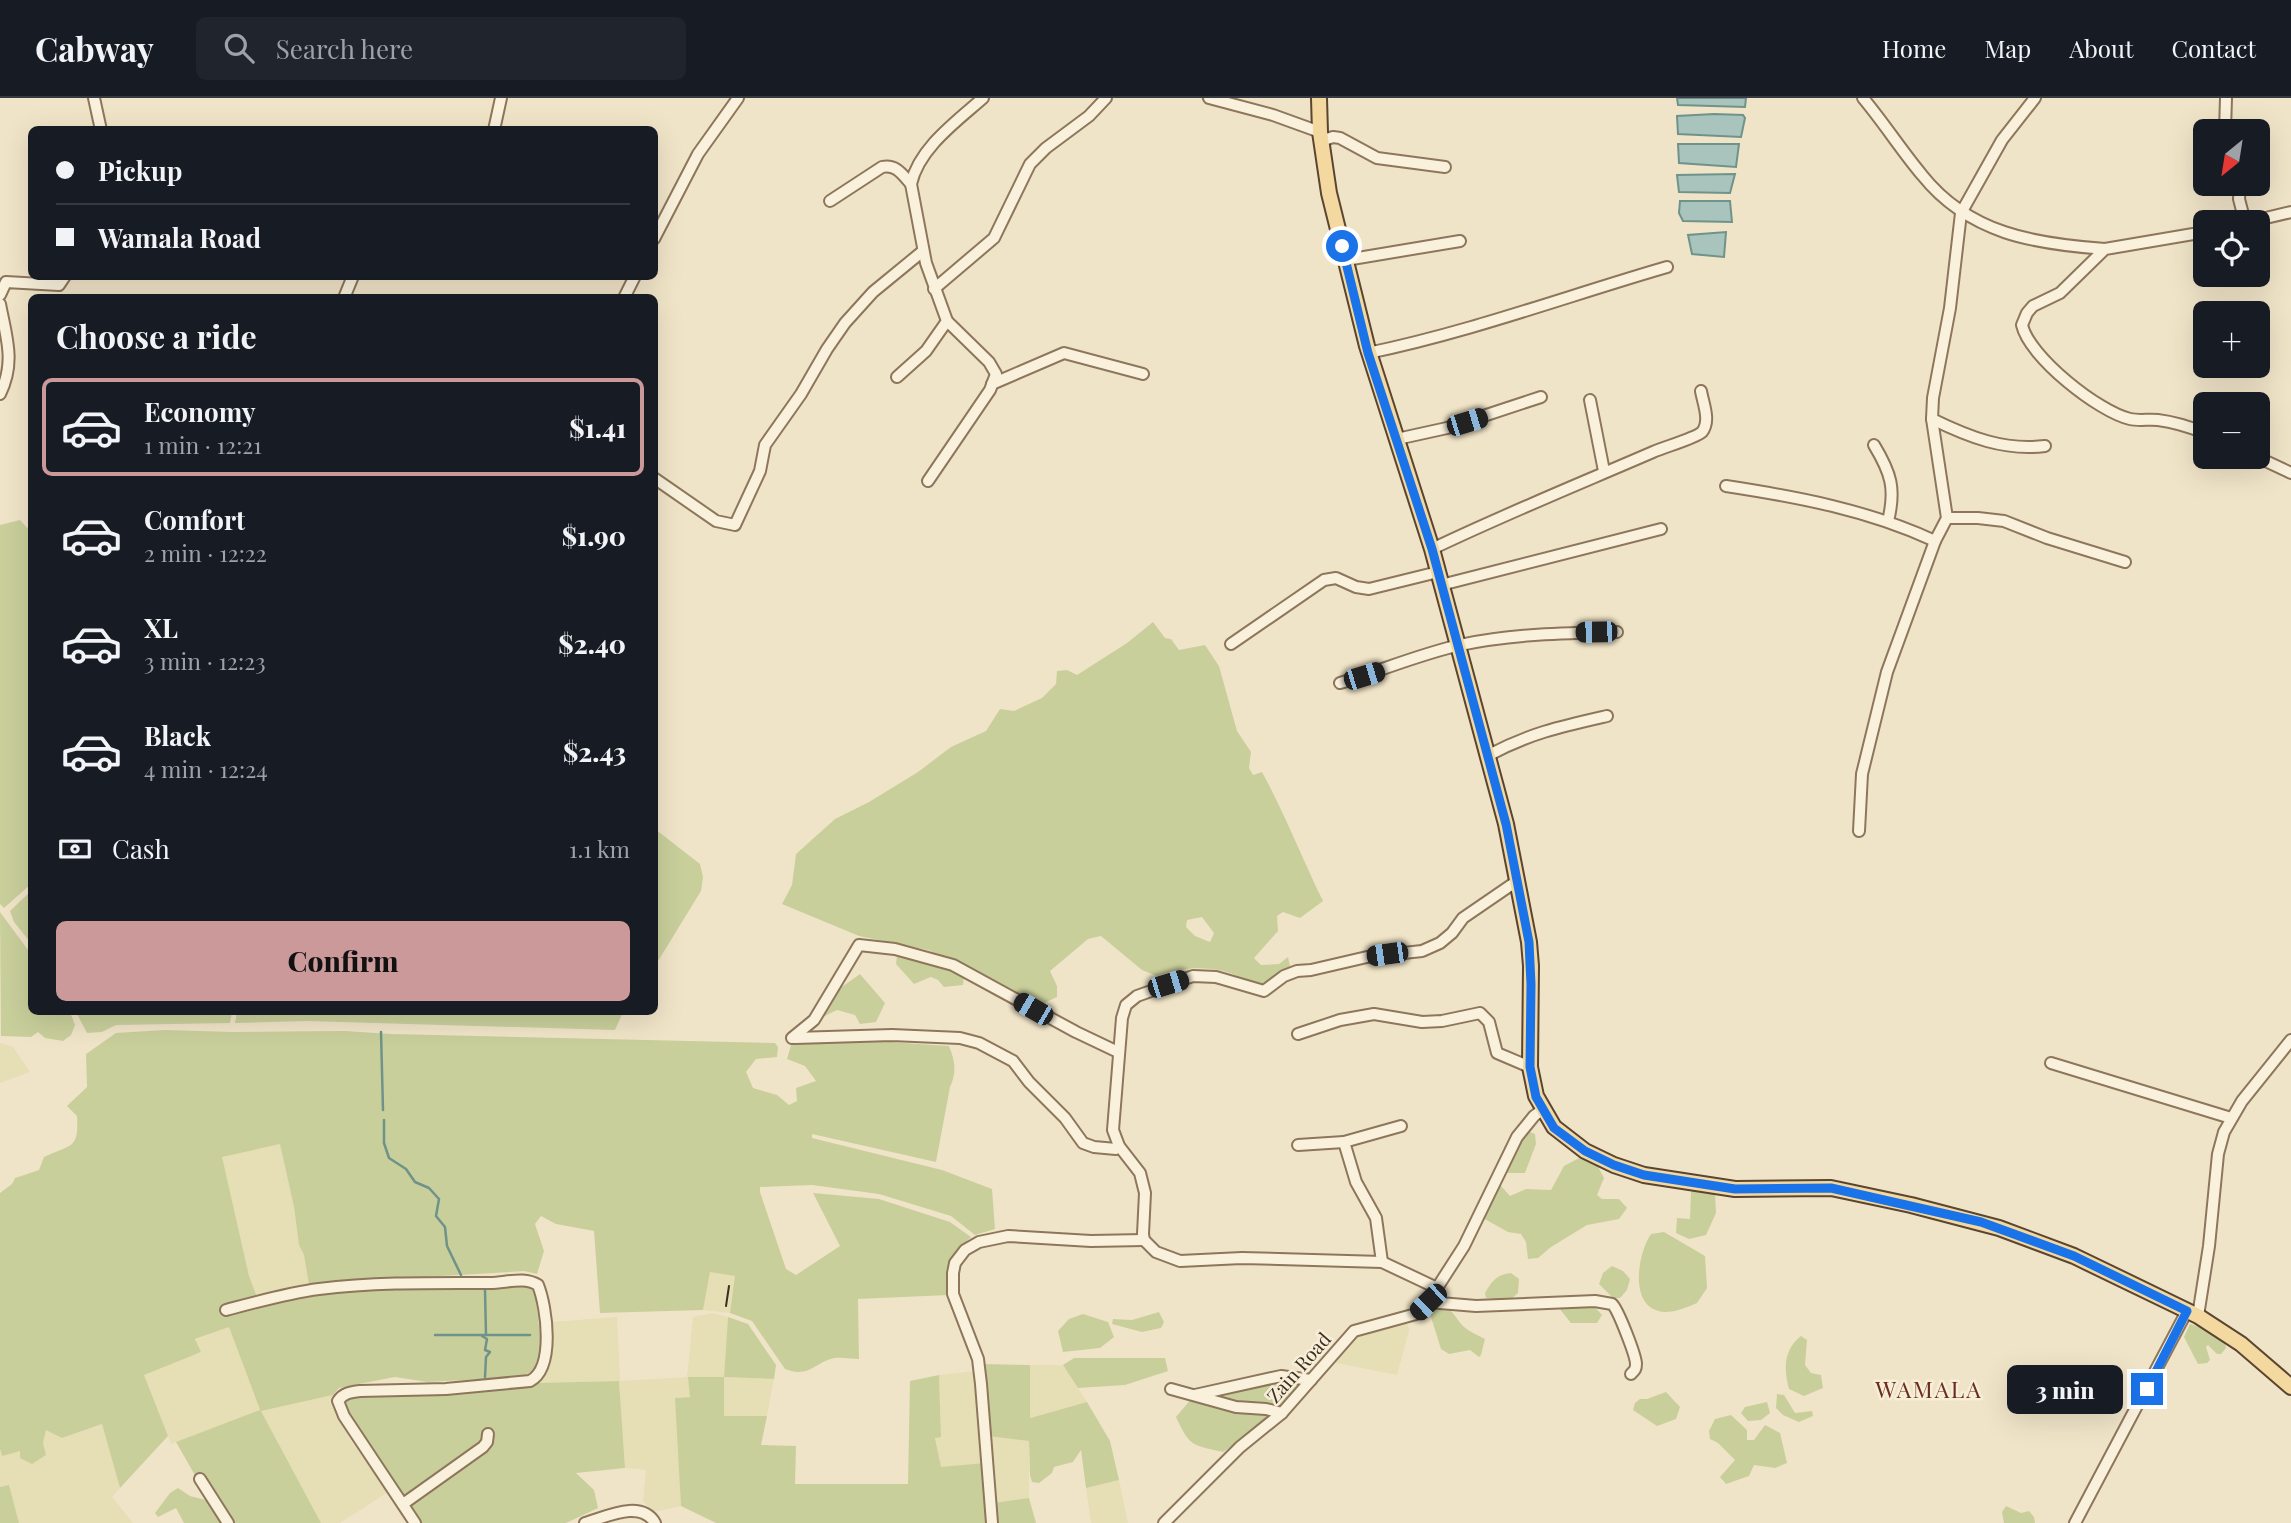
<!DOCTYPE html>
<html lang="en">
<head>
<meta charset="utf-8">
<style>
	body { margin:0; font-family:"Playfair Display",serif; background:#20242c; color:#f1f3f6; height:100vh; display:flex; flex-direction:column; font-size:26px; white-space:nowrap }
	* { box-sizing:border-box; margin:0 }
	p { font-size:23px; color:#9ea1a6 }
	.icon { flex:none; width:38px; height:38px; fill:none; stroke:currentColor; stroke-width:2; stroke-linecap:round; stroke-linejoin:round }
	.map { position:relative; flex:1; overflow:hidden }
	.sheet { position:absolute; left:28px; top:196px; width:630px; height:721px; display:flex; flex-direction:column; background:#171b24; border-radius:10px; box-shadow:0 7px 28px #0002 }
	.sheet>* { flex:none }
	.hud { position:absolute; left:28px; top:28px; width:630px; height:154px; border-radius:10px; box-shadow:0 7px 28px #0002; display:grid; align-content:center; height:154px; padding:0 28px; background:#171b24 }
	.needle { width:46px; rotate:210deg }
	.fabs { position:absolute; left:2193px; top:21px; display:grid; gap:14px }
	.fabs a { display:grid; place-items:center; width:77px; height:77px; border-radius:10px; background:#171b24; box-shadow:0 7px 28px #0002; font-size:35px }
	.end { position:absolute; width:32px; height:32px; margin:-16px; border:9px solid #1a73e8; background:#fff; box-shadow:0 0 0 4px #fff }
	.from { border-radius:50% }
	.bubble { position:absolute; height:49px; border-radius:10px; background:#171b24; box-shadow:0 7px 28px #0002; font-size:23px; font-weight:800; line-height:49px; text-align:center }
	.car { position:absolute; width:21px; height:42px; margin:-21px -10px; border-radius:9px; box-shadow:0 0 5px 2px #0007; background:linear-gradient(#222 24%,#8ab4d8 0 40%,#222 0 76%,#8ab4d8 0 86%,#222 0) }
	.hud b { display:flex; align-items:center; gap:24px; height:66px; font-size:26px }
	.hud b+b { border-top:2px solid #363941 }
	.hud i { width:18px; height:18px; background:#f1f3f6 }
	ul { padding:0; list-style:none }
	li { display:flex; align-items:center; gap:21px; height:98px; margin:0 14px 10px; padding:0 14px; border:4px solid transparent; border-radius:10px }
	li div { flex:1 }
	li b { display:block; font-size:26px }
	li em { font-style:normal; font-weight:800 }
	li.current { border-color:#cc999b }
	li>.icon { width:63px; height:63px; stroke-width:1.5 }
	h2 { padding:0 28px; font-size:32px; line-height:84px }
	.pay { display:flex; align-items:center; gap:18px; height:77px; padding:0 28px; font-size:26px }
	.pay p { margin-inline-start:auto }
	.cta { display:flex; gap:14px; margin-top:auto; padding:14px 28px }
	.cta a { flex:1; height:80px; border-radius:10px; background:#cc999b; color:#111; font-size:28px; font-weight:800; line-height:80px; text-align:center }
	header { display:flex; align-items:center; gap:42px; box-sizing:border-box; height:98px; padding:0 35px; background:#171b24; border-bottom:2px solid #363941 }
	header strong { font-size:33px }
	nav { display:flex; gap:38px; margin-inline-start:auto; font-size:24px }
	.search { width:490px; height:63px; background:#20242c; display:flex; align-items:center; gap:18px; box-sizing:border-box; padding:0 24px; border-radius:10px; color:#9ea1a6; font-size:26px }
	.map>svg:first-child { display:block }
	.farmland { fill:#e6deb5 }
	.green { fill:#c9cf9b; fill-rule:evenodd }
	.water { fill:#a9c4bc; stroke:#6f938a; stroke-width:2 }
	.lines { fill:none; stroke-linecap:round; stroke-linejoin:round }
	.stream { stroke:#6f938a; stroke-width:2.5 }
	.minor-casing { stroke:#8d765c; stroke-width:14 }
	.major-casing { stroke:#5b4430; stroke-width:18 }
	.minor { stroke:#faf1dc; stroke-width:10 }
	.major { stroke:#f3d9a0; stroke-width:14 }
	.tram { stroke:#3d2e20; stroke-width:2 }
	.route { stroke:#1a73e8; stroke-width:9 }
	.labels { text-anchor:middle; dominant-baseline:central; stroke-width:5; stroke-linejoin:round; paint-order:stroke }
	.street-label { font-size:19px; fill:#3d2e20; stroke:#f7eed8 }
	.quarter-label { font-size:23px; letter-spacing:2px; fill:#6b2e1e; stroke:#f7eed8 }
</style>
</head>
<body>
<header>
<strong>Cabway</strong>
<div class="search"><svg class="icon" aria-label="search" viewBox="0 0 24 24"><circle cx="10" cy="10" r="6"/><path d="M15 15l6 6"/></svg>Search here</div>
<nav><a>Home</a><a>Map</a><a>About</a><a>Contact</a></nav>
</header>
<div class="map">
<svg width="2291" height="1425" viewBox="0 0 2291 1425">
	<rect width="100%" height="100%" fill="#f0e4c8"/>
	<g class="farmland">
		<polygon points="0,945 13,949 30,974 0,985"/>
		<polygon points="280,1045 294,1109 299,1147 304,1157 309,1187 257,1199 249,1178 221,1059"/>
		<polygon points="710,1173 736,1178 730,1215 703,1212"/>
		<polygon points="713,1215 728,1219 724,1279 774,1281 767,1318 724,1318 724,1280 690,1299 676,1300 681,1408 653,1414 643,1403 646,1372 625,1370 619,1283 535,1285 543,1277 551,1261 551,1224 617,1219 620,1283 687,1279 693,1219"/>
		<polygon points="1408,1226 1409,1233 1397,1277 1331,1264 1359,1228"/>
		<polygon points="229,1228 260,1313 171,1346 143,1277 200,1254 195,1242"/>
		<polygon points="1030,1267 1063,1267 1087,1304 1029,1320"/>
		<polygon points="975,1273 985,1365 941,1370 935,1339 941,1338 939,1277"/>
		<polygon points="333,1297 330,1305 351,1343 388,1394 340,1425 321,1425 261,1313"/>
		<polygon points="102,1326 120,1390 112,1399 133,1425 19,1425 9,1388 0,1389 0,1351 1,1357 20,1353 45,1357 43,1345 46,1331 62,1340"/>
		<polygon points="988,1338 1029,1343 1029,1400 994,1405"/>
		<polygon points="1119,1382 1128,1425 1091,1425 1086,1390"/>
	</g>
	<g class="green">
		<polygon points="20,422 32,435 32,785 4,810 0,806 0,427"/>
		<path d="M1153 524 1165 540 1171 541 1179 552 1205 547 1219 568 1237 633 1251 654 1249 670 1253 677 1262 674C1285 716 1302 760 1323 803L1300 820 1283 814 1277 818 1278 833 1254 860 1261 867 1279 866 1288 859 1290 868 1266 887C1248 885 1239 877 1223 873 1202 868 1177 870 1157 878L1142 872 1101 838 1088 841 1050 873 1057 888V899L1040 907 978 873 928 852 859 838 782 806 792 787 796 756 835 721 869 704 918 674 951 649 986 633 1000 611 1014 613 1042 600 1056 586 1057 573 1067 572 1077 577 1127 545ZM1202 819 1214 835 1210 844 1195 838 1186 829 1187 822Z"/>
		<polygon points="655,731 700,766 703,779 701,793 655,868"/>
		<polygon points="31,793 31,845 14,824 10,813"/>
		<polygon points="0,814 31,856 32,914 70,914 75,927 71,937 63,943 45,940 38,934 31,939 1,938"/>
		<polygon points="897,858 940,867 964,878 963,887 944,889 938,882 931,879 914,886 896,866"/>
		<polygon points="860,876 885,905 876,924 860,926 855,917 837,912 825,918 820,918 839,891"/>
		<polygon points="76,914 232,914 230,925 116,927 102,934 87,935"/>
		<polygon points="237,914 623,914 615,932 307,923 235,925"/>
		<path d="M165 932 233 934 345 933 391 936 775 945 778 949 777 959 756 961 746 974 753 990 777 997 789 1007 797 1003 796 990 816 983 805 968 787 961 792 944H890L949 948C955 963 957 974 950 989L936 1064 812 1036V1040L942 1072 992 1091 995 1131 975 1137 951 1118 879 1096 812 1087 760 1089V1094L786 1171 796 1177 840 1148 813 1095 879 1101 950 1124 971 1139C949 1158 946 1169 949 1197L858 1201 859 1261C852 1261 843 1259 835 1260 816 1263 809 1281 785 1271L752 1223 730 1215 735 1178 710 1174 703 1212 600 1215 594 1133 556 1126 541 1118 535 1126 544 1153 537 1176 524 1173C452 1178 380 1180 309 1187L304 1157 299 1147 294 1109 280 1046 222 1059 249 1178 260 1207 357 1191 526 1187 535 1192 542 1256 535 1272 521 1279 427 1284 395 1279 339 1290 333 1297 261 1313 321 1425H232L196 1379 176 1344 260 1312 229 1229 195 1241 201 1254 144 1277 168 1338 120 1390 102 1326 62 1340 46 1332 43 1345 46 1357 32 1366 20 1360V1353L2 1358 0 1351V1095L12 1086 15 1080 39 1072 44 1059C71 1046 79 1052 77 1018L67 1008 87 989 86 956 116 935Z"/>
		<polygon points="1525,1032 1535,1036 1536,1046 1525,1075 1503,1075"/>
		<polygon points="1583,1058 1595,1063 1604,1080 1597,1097 1602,1101 1619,1101 1627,1110 1619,1121 1587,1127 1551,1149 1538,1160 1528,1161 1526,1144 1521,1136 1508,1134 1481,1119 1495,1090 1501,1088 1510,1098 1526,1091 1551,1092 1564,1068"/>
		<polygon points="1693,1089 1715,1095 1716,1115 1706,1137 1689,1141 1676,1135 1677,1120 1690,1121 1691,1094"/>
		<path d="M1664 1134 1705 1158 1707 1190 1697 1205C1688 1209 1676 1214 1665 1214 1628 1213 1637 1156 1651 1136Z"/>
		<polygon points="1612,1168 1623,1173 1630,1181 1627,1192 1620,1200 1613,1200 1599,1186 1603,1175"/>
		<path d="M1511 1175 1519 1181 1518 1195 1509 1203 1486 1200 1485 1195C1491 1184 1497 1176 1511 1175Z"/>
		<polygon points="1562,1206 1594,1208 1602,1217 1597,1225 1571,1225 1559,1210"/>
		<path d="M1443 1207C1455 1214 1455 1220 1464 1229 1470 1234 1478 1237 1485 1241L1481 1257 1479 1259 1470 1252 1449 1256 1441 1251 1431 1219V1209Z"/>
		<polygon points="1159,1214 1164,1224 1161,1230 1142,1234 1112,1226 1113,1221 1132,1222"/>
		<polygon points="1083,1216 1108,1224 1114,1239 1100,1250 1063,1254 1058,1233 1069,1221"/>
		<polygon points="728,1219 748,1226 776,1267 774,1281 724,1279 724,1318 767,1318 761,1347 796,1348 795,1386 908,1386 910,1283 939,1277 941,1339 935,1340 941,1369 985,1365 987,1425 716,1425 681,1408 675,1300 690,1299 688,1279 724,1279"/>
		<polygon points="2190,1226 2208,1232 2225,1244 2226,1250 2221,1256 2217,1256 2208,1247 2206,1249 2210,1262 2207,1265 2198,1266 2184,1239"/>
		<path d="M1801 1238 1807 1242 1805 1267 1811 1275 1821 1277 1823 1290 1804 1298 1789 1291C1784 1271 1783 1252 1801 1238Z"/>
		<polygon points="1074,1260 1165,1260 1168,1273 1125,1287 1078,1290 1063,1267"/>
		<polygon points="980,1266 1030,1267 1030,1320 1087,1304 1110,1343 1119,1382 1086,1390 1081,1352 1073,1364 1054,1369 1052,1375 1039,1385 1032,1384 1030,1377 1029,1343 988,1338"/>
		<path d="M1273 1281 1299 1285 1304 1291 1272 1321 1223 1354C1192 1347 1190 1349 1176 1319L1192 1300 1209 1304 1225 1289Z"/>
		<polygon points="619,1283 625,1370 576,1375 594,1392 598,1410 566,1425 420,1425 407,1407 494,1344 481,1345 408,1401 402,1397 340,1304 345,1297 535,1285"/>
		<polygon points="1666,1294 1680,1309 1676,1321 1657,1328 1633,1312 1635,1305 1640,1301 1647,1301"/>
		<polygon points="1777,1296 1784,1297 1795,1315 1812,1313 1813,1318 1799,1324 1783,1317 1776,1310"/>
		<polygon points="1767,1304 1770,1315 1761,1322 1748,1323 1741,1315 1745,1309"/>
		<polygon points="1731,1317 1747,1332 1747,1342 1754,1342 1765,1327 1780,1335 1787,1365 1775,1370 1754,1367 1749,1378 1726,1386 1720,1379 1735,1362 1718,1345 1710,1341 1709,1333 1715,1321"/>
		<polygon points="9,1387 19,1425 0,1425 0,1389"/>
		<polygon points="178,1390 190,1398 214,1404 222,1425 184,1425 176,1410 158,1419 155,1415 170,1395"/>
		<polygon points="1029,1400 1036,1425 995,1425 994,1405"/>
		<polygon points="2006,1408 2021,1415 2029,1413 2034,1419 2035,1425 2004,1425 2002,1414"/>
	</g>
	<g class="water">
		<polygon points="1677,0 1746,0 1745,9 1678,7"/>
		<polygon points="1714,16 1743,17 1745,20 1741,39 1678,36 1677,18"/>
		<polygon points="1678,46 1739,46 1736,69 1679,65"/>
		<polygon points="1735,76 1730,95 1679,94 1677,77"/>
		<polygon points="1680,103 1730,103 1732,124 1683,123 1679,115"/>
		<polygon points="1726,134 1724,159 1692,156 1688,137"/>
	</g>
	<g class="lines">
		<g class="stream">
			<polyline points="381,934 383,1012"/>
			<polyline points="384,1022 384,1045 389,1060 406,1071 415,1084 429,1090 439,1101 436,1118 445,1129 447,1148 461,1177"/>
			<polyline points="485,1192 486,1237"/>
			<polyline points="435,1237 530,1237"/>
			<polyline points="482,1238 487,1241 485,1252 490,1254 486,1259 485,1279"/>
		</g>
		<defs>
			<g id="minor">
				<polyline points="94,0 101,32"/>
				<polyline points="1209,0 1273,17 1320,34"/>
				<path d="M1863 0C1884 25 1901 52 1922 77 1969 136 2035 146 2105 151"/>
				<polyline points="494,32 501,0"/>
				<polyline points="2225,33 2226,0"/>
				<polyline points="1321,43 1333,39 1340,40 1377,60 1445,69"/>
				<polyline points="2240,86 2239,101 2245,124"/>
				<path d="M830 103 882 69C896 66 902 76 911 86"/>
				<polyline points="2249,124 2291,114"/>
				<path d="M2205 134 2105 151 2060 195 2033 208 2027 215 2022 227C2029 259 2099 314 2130 321 2139 323 2149 321 2158 322 2174 324 2190 329 2205 335"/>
				<polyline points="654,141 698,56 738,0"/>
				<polyline points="1346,162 1460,143"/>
				<polyline points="934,191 994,140 1030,66 1046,50 1089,18 1106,0"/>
				<polyline points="0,197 6,184 59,187 65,178"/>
				<polyline points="344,200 353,178"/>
				<polyline points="624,200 635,178"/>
				<path d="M0 206C6 238 16 264 0 296"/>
				<path d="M1368 255C1470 234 1567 198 1667 169"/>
				<path d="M897 279 926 253 947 223 926 165 911 86C919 50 957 23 983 0"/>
				<polyline points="992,286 1064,255 1143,276"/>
				<polyline points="1590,302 1604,373"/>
				<path d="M1932 321C1969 339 2004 353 2045 348"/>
				<polyline points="1397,341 1447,330 1541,299"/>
				<path d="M1874 347C1891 375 1896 391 1888 423"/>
				<polyline points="2257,359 2291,375"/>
				<polyline points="654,380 716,423 735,427 760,373 765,347 801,296 827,251 845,225 873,194 923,153"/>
				<polyline points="928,383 990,292 996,276 989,264 947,223"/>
				<path d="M1726 388C1798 399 1868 412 1935 443"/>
				<polyline points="1947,420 1978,420 2004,423 2047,440 2125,464"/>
				<path d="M1432 451C1505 416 1579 386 1653 354 1664 349 1696 340 1702 334 1711 323 1703 305 1701 293"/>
				<polyline points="1441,487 1661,431"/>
				<polyline points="1231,546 1324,482 1336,480 1356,489 1369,491 1438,474"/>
				<path d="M1340 585C1380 573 1420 556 1460 547 1511 536 1564 535 1617 534"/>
				<path d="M1489 657C1530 635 1563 628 1607 618"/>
				<polyline points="1859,733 1862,676 1887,574 1935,443 1947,420 1932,321 1933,300 1950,210 1961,115 2002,42 2035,0"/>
				<polyline points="1298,936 1340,922 1374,916 1422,924 1442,923 1480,915 1489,924 1497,955 1530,969"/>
				<polyline points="792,940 814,922 859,847 895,851 953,867 1076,934 1118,954"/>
				<polyline points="795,940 892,937 960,940 979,945 1013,963 1029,984 1065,1020 1083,1045 1094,1049 1116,1051 1119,1048"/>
				<polyline points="2051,965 2231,1020"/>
				<polyline points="1298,1047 1344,1044"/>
				<polyline points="1382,1164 1376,1120 1356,1084 1344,1044 1401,1028"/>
				<polyline points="1437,1190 1382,1164 1242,1160 1180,1163 1156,1154 1144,1142 1143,1136 1145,1095 1140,1075 1119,1048 1113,1032 1122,920 1126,907 1137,898 1193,878 1216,879 1264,893 1284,878 1297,873 1311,872 1367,859 1422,853 1440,845 1452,835 1463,820 1517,783"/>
				<path d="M1428 1204 1476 1208 1595 1203 1612 1206C1618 1211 1636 1258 1636 1266 1636 1271 1635 1272 1631 1276"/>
				<path d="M226 1212C256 1204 288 1195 319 1191 377 1184 433 1185 490 1185 506 1185 524 1178 538 1187 547 1210 555 1270 530 1283L446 1291 360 1293C351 1294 343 1295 338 1303L344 1318 415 1425"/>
				<polyline points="2198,1218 2209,1148 2218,1056 2224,1034 2242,1003 2291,942"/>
				<polyline points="1171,1291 1236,1309 1266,1311 1282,1315"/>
				<polyline points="1195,1297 1281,1278 1311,1282"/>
				<polyline points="200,1381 228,1425"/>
				<polyline points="403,1406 483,1349 487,1344 488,1336"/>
				<path d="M585 1425C606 1419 641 1401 655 1425"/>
				<polyline points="992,1425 981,1286 978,1261 953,1196 953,1175 955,1165 965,1152 979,1144 1008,1138 1091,1143 1144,1142"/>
				<polyline points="1164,1425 1240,1349 1282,1315 1354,1233 1416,1216 1428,1204 1464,1148 1517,1039 1534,1018 1542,1012"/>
				<polyline points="2075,1425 2187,1213"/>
			</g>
			<polyline id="major" points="1319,0 1320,34 1329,95 1367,248 1432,451 1506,726 1529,844 1531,868 1530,969 1536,998 1554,1029 1585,1053 1614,1067 1644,1077 1735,1091 1831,1090 1911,1107 1999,1130 2074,1158 2198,1218 2241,1246 2291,1289"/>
		</defs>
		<use href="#minor" class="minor-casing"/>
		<use href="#major" class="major-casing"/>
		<use href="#minor" class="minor"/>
		<use href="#major" class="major"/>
		<polyline class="tram" points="726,1208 729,1188"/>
	</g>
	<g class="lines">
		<polyline class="route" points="1342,148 1368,255 1432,451 1506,726 1529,844 1531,886 1530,969 1536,999 1554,1030 1585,1053 1614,1067 1644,1077 1735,1091 1831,1090 1981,1124 2074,1158 2187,1213 2147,1291"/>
	</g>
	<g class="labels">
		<g class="street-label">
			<text transform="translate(1298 1269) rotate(-49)">Zain Road</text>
		</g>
		<g class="quarter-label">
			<text x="1929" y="1290">WAMALA</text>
		</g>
	</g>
</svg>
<div class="fabs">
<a><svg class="needle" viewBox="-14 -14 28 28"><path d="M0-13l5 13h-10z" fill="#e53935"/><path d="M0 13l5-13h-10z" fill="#9ea1a6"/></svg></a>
<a><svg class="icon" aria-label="locate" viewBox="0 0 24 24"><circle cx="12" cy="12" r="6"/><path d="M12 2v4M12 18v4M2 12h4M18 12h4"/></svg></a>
<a>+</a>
<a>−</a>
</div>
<i class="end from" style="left:1342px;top:148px"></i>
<i class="end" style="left:2147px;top:1291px"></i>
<div class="bubble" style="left:2007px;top:1267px;width:116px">3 min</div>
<i class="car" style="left:1467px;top:324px;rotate:73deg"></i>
<i class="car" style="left:1596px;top:534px;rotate:269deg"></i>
<i class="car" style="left:1364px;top:578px;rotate:73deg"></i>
<i class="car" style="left:1387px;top:856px;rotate:262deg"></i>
<i class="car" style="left:1168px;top:886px;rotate:73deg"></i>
<i class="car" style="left:1033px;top:911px;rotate:300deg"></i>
<i class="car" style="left:1428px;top:1204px;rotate:226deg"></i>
<div class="hud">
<b><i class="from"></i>Pickup</b>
<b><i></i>Wamala Road</b>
</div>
<section class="sheet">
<h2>Choose a ride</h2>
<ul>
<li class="current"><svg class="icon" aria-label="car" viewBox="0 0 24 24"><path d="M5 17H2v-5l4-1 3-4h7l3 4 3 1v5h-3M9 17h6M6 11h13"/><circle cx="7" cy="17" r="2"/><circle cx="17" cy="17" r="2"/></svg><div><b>Economy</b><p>1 min · 12:21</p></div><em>$1.41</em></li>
<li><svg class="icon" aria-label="car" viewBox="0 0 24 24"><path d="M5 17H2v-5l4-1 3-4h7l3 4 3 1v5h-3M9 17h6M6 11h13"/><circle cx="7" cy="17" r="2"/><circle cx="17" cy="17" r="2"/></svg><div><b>Comfort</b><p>2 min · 12:22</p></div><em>$1.90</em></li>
<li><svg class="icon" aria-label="car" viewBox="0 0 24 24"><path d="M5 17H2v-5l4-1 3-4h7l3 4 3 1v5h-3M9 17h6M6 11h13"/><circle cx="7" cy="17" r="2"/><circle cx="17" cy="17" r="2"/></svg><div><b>XL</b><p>3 min · 12:23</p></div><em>$2.40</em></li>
<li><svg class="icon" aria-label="car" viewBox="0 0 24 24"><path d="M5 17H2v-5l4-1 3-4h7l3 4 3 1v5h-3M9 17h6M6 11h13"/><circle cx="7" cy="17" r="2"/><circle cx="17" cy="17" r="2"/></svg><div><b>Black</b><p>4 min · 12:24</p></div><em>$2.43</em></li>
</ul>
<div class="pay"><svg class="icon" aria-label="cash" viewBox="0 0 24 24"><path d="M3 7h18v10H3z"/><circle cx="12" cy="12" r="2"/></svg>Cash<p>1.1 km</p></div>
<div class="cta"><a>Confirm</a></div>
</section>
</div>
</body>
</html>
